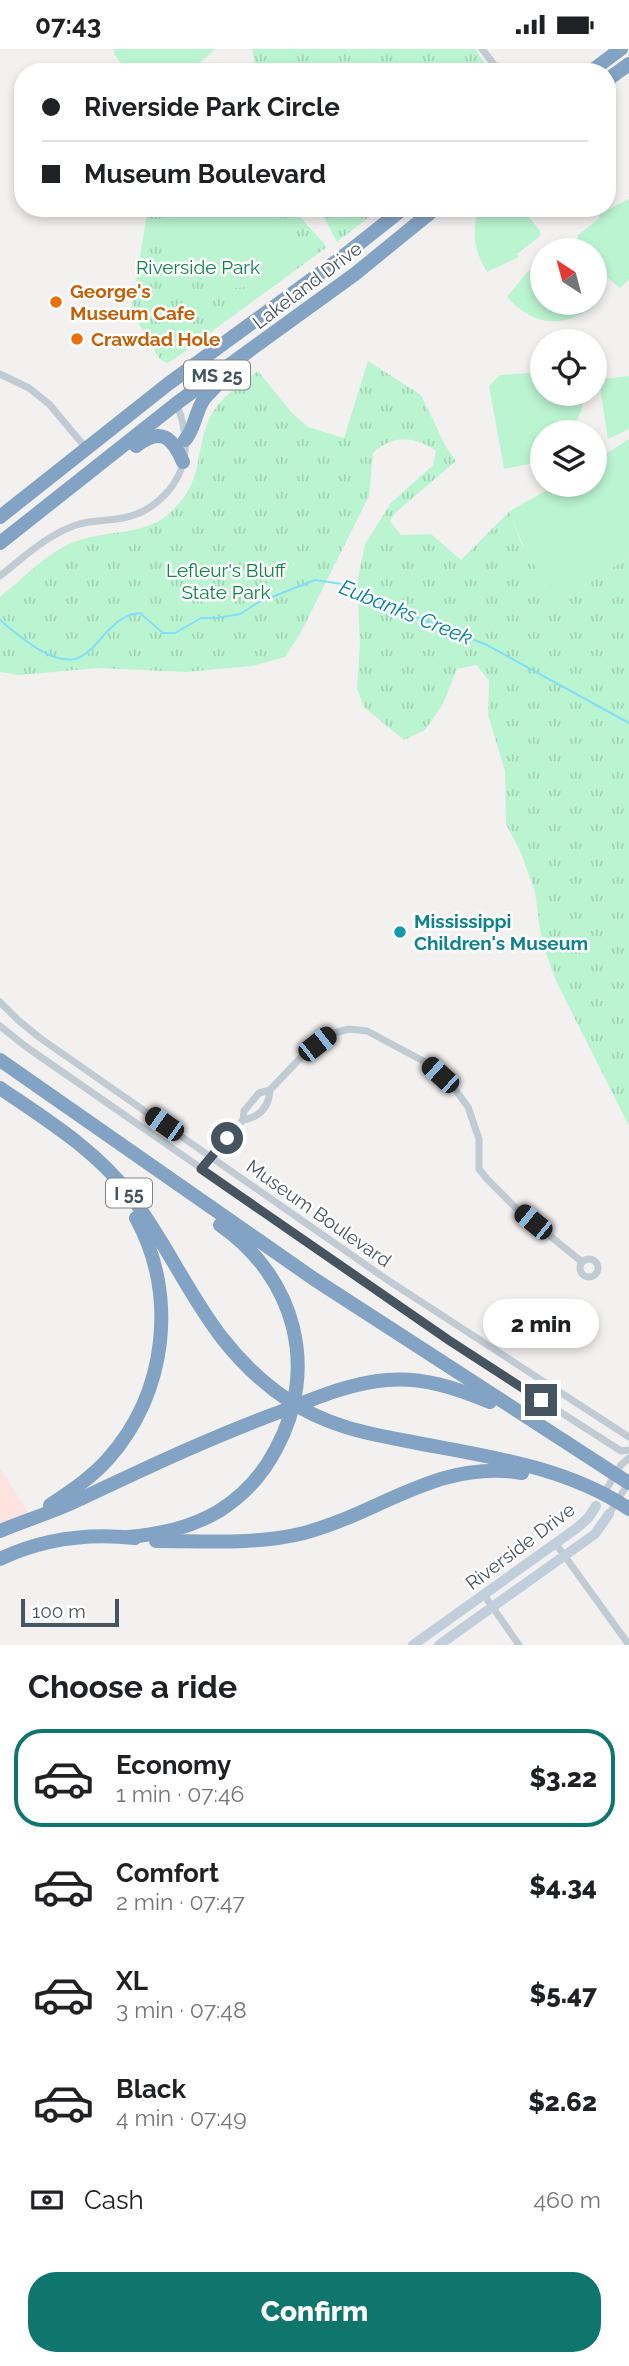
<!DOCTYPE html>
<html lang="en">
<head>
<meta charset="utf-8">
<style>
	body { margin:0; font-family:Raleway,sans-serif; background:#f2f2f2; color:#202124; height:100vh; display:flex; flex-direction:column; font-size:26px; white-space:nowrap }
	* { box-sizing:border-box; margin:0 }
	p { font-size:23px; color:#757577 }
	.icon { flex:none; width:38px; height:38px; fill:none; stroke:currentColor; stroke-width:2; stroke-linecap:round; stroke-linejoin:round }
	.map { position:relative; height:1596px; overflow:hidden }
	.sheet { display:flex; flex-direction:column; background:#fff; flex:1 }
	.sheet>* { flex:none }
	.guide { position:absolute; left:14px; top:14px; width:602px; height:154px; border-radius:28px; box-shadow:0 4px 10px #0003; display:grid; align-content:center; height:154px; padding:0 28px; background:#fff }
	.needle { width:46px; rotate:324deg }
	.controls { position:absolute; left:530px; top:189px; display:grid; gap:14px }
	.controls a { display:grid; place-items:center; width:77px; height:77px; border-radius:50%; background:#fff; box-shadow:0 4px 10px #0003; font-size:35px }
	.scale { position:absolute; left:21px; bottom:18px; width:98px; box-sizing:border-box; padding-left:7px; border:4px solid #465460; border-top:0; font-size:19px; line-height:24px; white-space:nowrap; color:#465460; -webkit-text-stroke:5px #fff; paint-order:stroke }
	.end { position:absolute; width:32px; height:32px; margin:-16px; border:9px solid #465460; background:#fff; box-shadow:0 0 0 4px #fff }
	.from { border-radius:50% }
	.bubble { position:absolute; height:49px; border-radius:24px; background:#fff; box-shadow:0 4px 10px #0003; font-size:23px; font-weight:800; line-height:49px; text-align:center }
	.car { position:absolute; width:21px; height:42px; margin:-21px -10px; border-radius:9px; box-shadow:0 0 5px 2px #0007; background:linear-gradient(#222 24%,#8ab4d8 0 40%,#222 0 76%,#8ab4d8 0 86%,#222 0) }
	.guide b { display:flex; align-items:center; gap:24px; height:66px; font-size:26px }
	.guide b+b { border-top:2px solid #e0e0e0 }
	.guide i { width:18px; height:18px; background:#202124 }
	ul { padding:0; list-style:none }
	li { display:flex; align-items:center; gap:21px; height:98px; margin:0 14px 10px; padding:0 14px; border:4px solid transparent; border-radius:28px }
	li div { flex:1 }
	li b { display:block; font-size:26px }
	li em { font-style:normal; font-weight:800 }
	li.selected { border-color:#0f766e }
	li>.icon { width:63px; height:63px; stroke-width:1.5 }
	h2 { padding:0 28px; font-size:32px; line-height:84px }
	.pay { display:flex; align-items:center; gap:18px; height:77px; padding:0 28px; font-size:26px }
	.pay p { margin-inline-start:auto }
	.button { display:flex; gap:14px; margin-top:auto; padding:14px 28px }
	.button a { flex:1; height:80px; border-radius:28px; background:#0f766e; color:#fff; font-size:28px; font-weight:800; line-height:80px; text-align:center }
	.status { display:flex; justify-content:space-between; align-items:center; height:49px; padding:0 35px; background:#fff; direction:ltr }
	.status svg { height:19px; fill:currentColor }
	.map>svg:first-child { display:block }
	.medical { fill:#fde2df }
	.park { fill:url(#park-tufts) }
	.pitch { fill:#bbf4d1 }
	.lines { fill:none; stroke-linecap:round; stroke-linejoin:round }
	.stream { stroke:#84dff5; stroke-width:2 }
	.street { stroke:#c0cbd3; stroke-width:7 }
	.secondary { stroke:#c1cedb; stroke-width:10 }
	.highway { stroke:#83a3c4; stroke-width:14 }
	.route { stroke:#465460; stroke-width:9 }
	.food-dot { fill:#e8710a; stroke:#fff; stroke-width:2.5 }
	.culture-dot { fill:#0f9aa8; stroke:#fff; stroke-width:2.5 }
	.labels { text-anchor:middle; dominant-baseline:central; stroke-width:5; stroke-linejoin:round; paint-order:stroke }
	.shield { fill:#fff; stroke:#7e8790; stroke-width:2 }
	.shield-label { font-size:18px; font-weight:bold; fill:#465460 }
	.park-label { font-size:19px; fill:#0e8448; stroke:#fff }
	.street-label { font-size:19px; fill:#465460; stroke:#fff }
	.food-label { font-size:19px; font-weight:bold; fill:#c56008; stroke:#fff; text-anchor:start }
	.culture-label { font-size:19px; font-weight:bold; fill:#0d838f; stroke:#fff; text-anchor:start }
	.water-label { font-size:21px; font-style:italic; fill:#0380a0; stroke:#fff }
</style>
</head>
<body>
<div class="status"><b>07:43</b><svg viewBox="0 0 49 12"><path d="M0 12V9h3v3zM5 12V6h3v6zM10 12V3h3v9zM15 12V0h3v12zM26 1h20v11H26zM47 4h2v5h-2z"/></svg></div>
<div class="map">
<svg width="629" height="1596" viewBox="0 0 629 1596">
	<defs>
		<pattern id="park-tufts" width="24" height="20" patternUnits="userSpaceOnUse" patternTransform="scale(1.75)"><rect width="24" height="20" fill="#bbf4d1"/><path d="M3 7l-1-3M5 7V3M7 7l1-3M15 17l-1-3M17 17v-4M19 17l1-3" fill="none" stroke="#a2d3b6"/></pattern>
	</defs>
	<rect width="100%" height="100%" fill="#f3f0f0"/>
	<polygon class="medical" points="0,1420 31,1468 0,1482"/>
	<g class="park">
		<polygon points="252,0 475,0 491,23 256,23"/>
		<polygon points="148,159 292,159 327,198 173,311 167,314 160,310 131,262"/>
		<polygon points="319,159 381,159 337,193"/>
		<path d="M368 312 421 346 446 398 456 412 395 464 390 472 401 486 431 485 461 511 510 462 521 494 564 550 629 508V1077L557 934 542 894 535 843 521 804 506 775 505 722 488 666 489 631 476 616 457 620 443 655 425 681 404 691 364 658 357 640 360 595 357 534 365 495 391 454 433 416 436 402C415 387 393 385 373 404L369 447 300 585 285 608 252 617 186 623 98 619 19 626 0 623V548C24 529 48 502 77 492 110 480 145 488 172 462 202 433 195 410 207 375 216 351 239 336 258 322L292 364 308 378 344 389Z"/>
	</g>
	<g class="pitch">
		<polygon points="114,0 216,0 198,15 198,23 128,23 114,5"/>
		<polygon points="629,150 629,230 620,239 595,218 595,201 585,201 577,191 578,186 600,169 598,166"/>
		<path d="M183 159H276L297 199C261 261 183 248 163 181Z"/>
		<path d="M479 159H522L540 182V187L517 205 519 208 487 223C474 201 471 183 479 159Z"/>
		<path d="M542 214V254H593L595 257C563 279 534 278 507 248L529 221 531 223Z"/>
		<polygon points="542,323 542,345 584,345 581,363 570,383 542,383 542,409 529,415 504,420 489,337 500,326"/>
		<polygon points="629,327 629,380 608,390 599,332 602,330"/>
		<path d="M629 390V508L564 550C534 523 523 500 510 462L556 436H595V412Z"/>
	</g>
	<g class="lines">
		<path class="stream" d="M0 571C18 586 50 615 75 610 87 607 97 594 104 586 115 574 125 565 140 564L163 584H175L201 569H217L240 565 259 553 315 531 342 535 381 554 487 596 629 674"/>
		<g class="street">
			<polyline points="482,0 500,23"/>
			<polyline points="0,325 29,339 49,355 86,399"/>
			<path d="M0 527C24 508 47 486 76 476 92 471 107 472 123 469 155 463 182 435 185 403 187 386 182 370 177 355"/>
			<polyline points="0,953 18,971 40,989 386,1230 629,1388"/>
			<polyline points="0,977 25,997 450,1292 621,1402 629,1401"/>
			<path d="M243 1071C260 1068 269 1058 270 1041"/>
			<polyline points="201,1120 243,1071 244,1062 259,1044 270,1041 305,1004 330,985 349,980 367,982 429,1015 452,1036 468,1058 479,1090 479,1120 487,1130 517,1160 582,1213"/>
			<circle cx="589" cy="1219" r="9"/>
			<polyline points="604,1444 621,1416 629,1409"/>
			<polyline points="609,1465 629,1433"/>
			<polyline points="556,1495 629,1596"/>
			<polyline points="484,1546 519,1596"/>
		</g>
		<g class="secondary">
			<polyline points="413,1596 577,1479 589,1468 596,1457"/>
			<polyline points="439,1596 595,1485 609,1465"/>
		</g>
		<g class="highway">
			<polyline points="590,23 621,0"/>
			<polyline points="607,31 629,15"/>
			<path d="M185 391C195 380 195 363 204 350 210 342 219 337 221 327"/>
			<path d="M136 397C160 378 172 387 183 413"/>
			<polyline points="0,468 168,335 341,209 404,159"/>
			<polyline points="0,494 177,354 355,225 436,159"/>
			<polyline points="0,1011 314,1230 629,1434"/>
			<path d="M0 1039C47 1071 96 1101 131 1147 186 1221 205 1295 288 1351 325 1376 364 1384 407 1392 482 1407 564 1416 629 1460"/>
			<path d="M50 1456C71 1442 91 1429 108 1410 167 1344 178 1246 136 1169"/>
			<path d="M0 1482C24 1472 50 1464 74 1453 144 1420 213 1387 285 1361 318 1348 351 1334 387 1331 424 1328 456 1339 490 1353"/>
			<path d="M128 1488C161 1485 190 1479 219 1462 243 1447 263 1425 276 1400 320 1319 295 1228 220 1176"/>
			<path d="M156 1492C205 1492 256 1496 304 1484 380 1464 438 1410 522 1424"/>
			<path d="M0 1510C42 1490 89 1484 135 1489"/>
		</g>
	</g>
	<g class="lines">
		<polyline class="route" points="227,1089 201,1120 450,1292 541,1351"/>
	</g>
	<g class="food-dot">
		<circle cx="56" cy="253" r="7"/>
		<circle cx="77" cy="290" r="7"/>
	</g>
	<circle class="culture-dot" cx="400" cy="883" r="7"/>
	<g class="labels">
		<g class="shield">
			<rect x="184" y="311.5" width="66" height="29" rx="5"/>
			<rect x="106" y="1129.5" width="46" height="29" rx="5"/>
		</g>
		<g class="shield-label">
			<text x="217" y="326">MS 25</text>
			<text x="129" y="1144">I 55</text>
		</g>
		<g class="park-label">
			<text x="198" y="218">Riverside Park</text>
			<text x="226" y="521">Lefleur's Bluff<tspan x="226" dy="22">State Park</tspan></text>
		</g>
		<g class="street-label">
			<text transform="translate(307 236) rotate(-37)">Lakeland Drive</text>
			<text transform="translate(319 1164) rotate(35)">Museum Boulevard</text>
			<text transform="translate(520 1497) rotate(-37)">Riverside Drive</text>
		</g>
		<g class="food-label">
			<text x="70" y="242">George's<tspan x="70" dy="22">Museum Cafe</tspan></text>
			<text x="91" y="290">Crawdad Hole</text>
		</g>
		<g class="culture-label">
			<text x="414" y="872">Mississippi<tspan x="414" dy="22">Children's Museum</tspan></text>
		</g>
		<g class="water-label">
			<text transform="translate(406 563) rotate(22)">Eubanks Creek</text>
		</g>
	</g>
</svg>
<div class="controls">
<a><svg class="needle" viewBox="-14 -14 28 28"><path d="M0-13l5 13h-10z" fill="#e53935"/><path d="M0 13l5-13h-10z" fill="#757577"/></svg></a>
<a><svg class="icon" aria-label="locate" viewBox="0 0 24 24"><circle cx="12" cy="12" r="6"/><path d="M12 2v4M12 18v4M2 12h4M18 12h4"/></svg></a>
<a><svg class="icon" aria-label="layers" viewBox="0 0 24 24"><path d="M12 4l9 5-9 5-9-5zM3 14l9 5 9-5"/></svg></a>
</div>
<div class="scale">100 m</div>
<i class="end from" style="left:227px;top:1089px"></i>
<i class="end" style="left:541px;top:1351px"></i>
<div class="bubble" style="left:483px;top:1250px;width:116px">2 min</div>
<i class="car" style="left:317px;top:995px;rotate:52deg"></i>
<i class="car" style="left:440px;top:1026px;rotate:312deg"></i>
<i class="car" style="left:164px;top:1075px;rotate:305deg"></i>
<i class="car" style="left:533px;top:1173px;rotate:309deg"></i>
<div class="guide">
<b><i class="from"></i>Riverside Park Circle</b>
<b><i></i>Museum Boulevard</b>
</div>
</div>
<section class="sheet">
<h2>Choose a ride</h2>
<ul>
<li class="selected"><svg class="icon" aria-label="car" viewBox="0 0 24 24"><path d="M5 17H2v-5l4-1 3-4h7l3 4 3 1v5h-3M9 17h6M6 11h13"/><circle cx="7" cy="17" r="2"/><circle cx="17" cy="17" r="2"/></svg><div><b>Economy</b><p>1 min · 07:46</p></div><em>$3.22</em></li>
<li><svg class="icon" aria-label="car" viewBox="0 0 24 24"><path d="M5 17H2v-5l4-1 3-4h7l3 4 3 1v5h-3M9 17h6M6 11h13"/><circle cx="7" cy="17" r="2"/><circle cx="17" cy="17" r="2"/></svg><div><b>Comfort</b><p>2 min · 07:47</p></div><em>$4.34</em></li>
<li><svg class="icon" aria-label="car" viewBox="0 0 24 24"><path d="M5 17H2v-5l4-1 3-4h7l3 4 3 1v5h-3M9 17h6M6 11h13"/><circle cx="7" cy="17" r="2"/><circle cx="17" cy="17" r="2"/></svg><div><b>XL</b><p>3 min · 07:48</p></div><em>$5.47</em></li>
<li><svg class="icon" aria-label="car" viewBox="0 0 24 24"><path d="M5 17H2v-5l4-1 3-4h7l3 4 3 1v5h-3M9 17h6M6 11h13"/><circle cx="7" cy="17" r="2"/><circle cx="17" cy="17" r="2"/></svg><div><b>Black</b><p>4 min · 07:49</p></div><em>$2.62</em></li>
</ul>
<div class="pay"><svg class="icon" aria-label="cash" viewBox="0 0 24 24"><path d="M3 7h18v10H3z"/><circle cx="12" cy="12" r="2"/></svg>Cash<p>460 m</p></div>
<div class="button"><a>Confirm</a></div>
</section>
</body>
</html>
